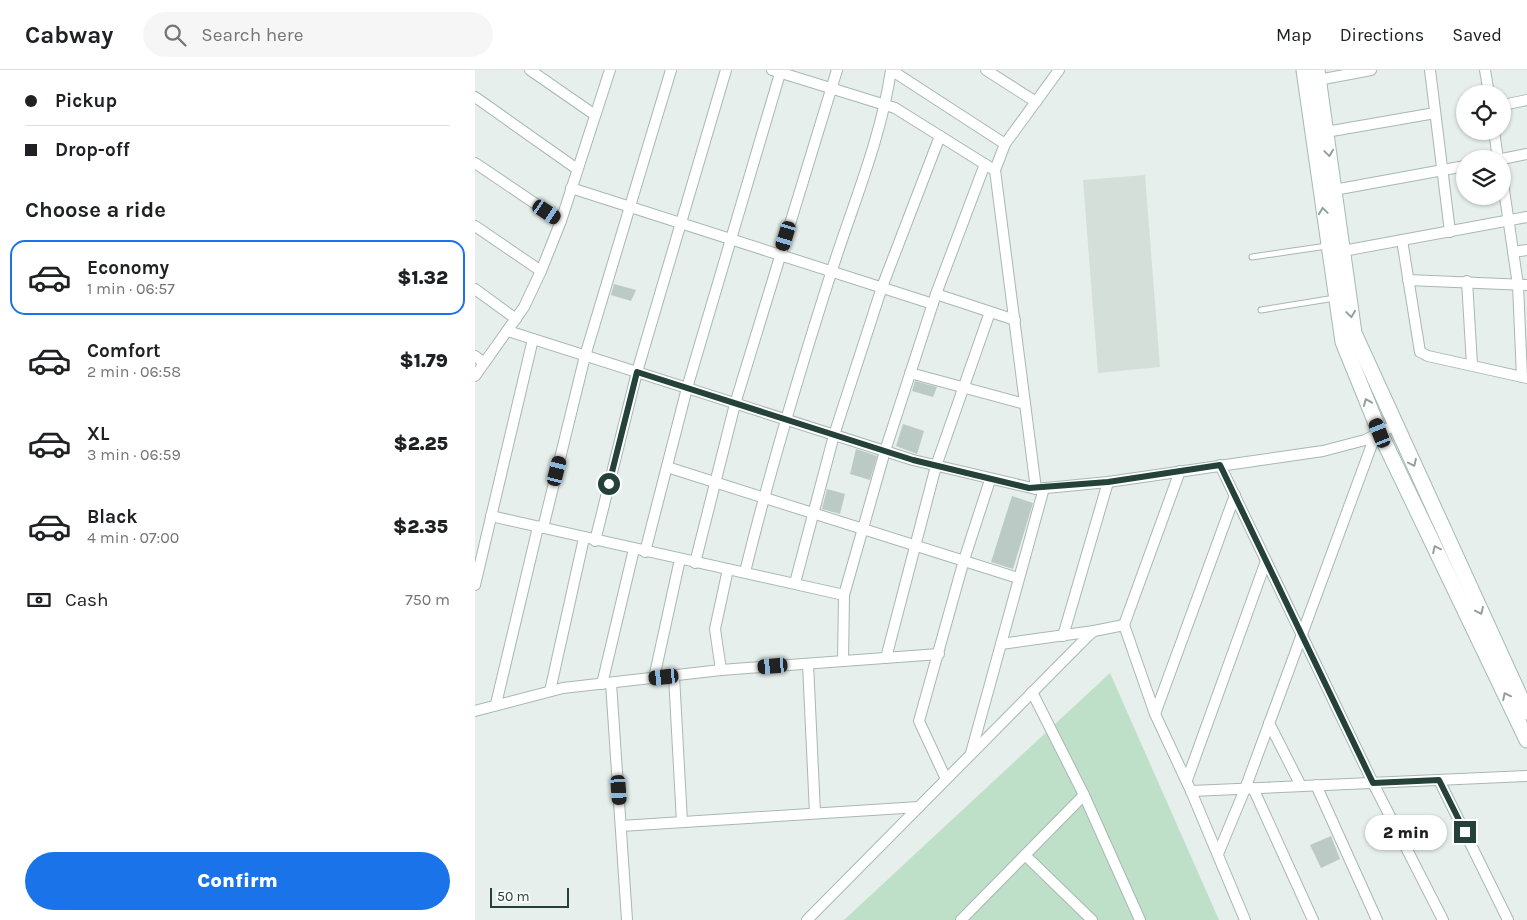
<!DOCTYPE html>
<html lang="en">
<head>
<meta charset="utf-8">
<style>
	body { margin:0; font-family:Karla,sans-serif; background:#f6f6f6; color:#202124; height:100vh; display:flex; flex-direction:column; font-size:19px; white-space:nowrap }
	* { box-sizing:border-box; margin:0 }
	p { font-size:16px; color:#757577 }
	.icon { flex:none; width:28px; height:28px; fill:none; stroke:currentColor; stroke-width:2; stroke-linecap:round; stroke-linejoin:round }
	.map { position:relative; flex:1; overflow:hidden }
	.sheet { display:flex; flex-direction:column; background:#fff; width:475px }
	.sheet>* { flex:none }
	.top-card { display:grid; align-content:center; height:110px; padding:0 25px; background:#fff }
	.tools { position:absolute; left:981px; top:15px; display:grid; gap:10px }
	.tools a { display:grid; place-items:center; width:55px; height:55px; border-radius:50%; background:#fff; box-shadow:0 1px 4px #0004; font-size:25px }
	.scale { position:absolute; left:15px; bottom:12px; width:79px; box-sizing:border-box; padding-left:5px; border:2px solid #24423a; border-top:0; font-size:14px; line-height:18px; white-space:nowrap; color:#24423a; -webkit-text-stroke:4px #f7fbf9; paint-order:stroke }
	.end { position:absolute; width:22px; height:22px; margin:-11px; border:6px solid #24423a; background:#fff; box-shadow:0 0 0 2px #fff }
	.from { border-radius:50% }
	.bubble { position:absolute; height:35px; border-radius:18px; background:#fff; box-shadow:0 1px 4px #0004; font-size:16px; font-weight:800; line-height:35px; text-align:center }
	.car { position:absolute; width:15px; height:30px; margin:-15px -8px; border-radius:6px; box-shadow:0 0 4px 1px #0007; background:linear-gradient(#222 24%,#8ab4d8 0 40%,#222 0 76%,#8ab4d8 0 86%,#222 0) }
	.top-card b { display:flex; align-items:center; gap:18px; height:48px; font-size:19px }
	.top-card b+b { border-top:1px solid #e0e0e0 }
	.top-card i { width:12px; height:12px; background:#202124 }
	ul { padding:0; list-style:none }
	li { display:flex; align-items:center; gap:15px; height:75px; margin:0 10px 8px; padding:0 15px; border:2px solid transparent; border-radius:15px }
	li div { flex:1 }
	li b { display:block; font-size:19px }
	li em { font-style:normal; font-weight:800 }
	li.current { border-color:#1a73e8 }
	li>.icon { width:45px; height:45px; stroke-width:1.5 }
	h2 { padding:0 25px; font-size:22px; line-height:60px }
	.pay { display:flex; align-items:center; gap:12px; height:55px; padding:0 25px; font-size:19px }
	.pay p { margin-inline-start:auto }
	.primary-button { display:flex; gap:10px; margin-top:auto; padding:10px 25px }
	.primary-button a { flex:1; height:58px; border-radius:30px; background:#1a73e8; color:#fff; font-size:20px; font-weight:800; line-height:58px; text-align:center }
	header { display:flex; align-items:center; gap:30px; box-sizing:border-box; height:70px; padding:0 25px; background:#fff; border-bottom:1px solid #e0e0e0 }
	header strong { font-size:24px }
	nav { display:flex; gap:28px; margin-inline-start:auto; font-size:18px }
	.search { width:350px; height:45px; background:#f6f6f6; display:flex; align-items:center; gap:12px; box-sizing:border-box; padding:0 18px; border-radius:28px; color:#757577; font-size:19px }
	main { display:flex; flex:1; min-height:0 }
	.map>svg:first-child { display:block }
	.built { fill:#d4dfda }
	.green { fill:#bfe0c8 }
	.building { fill:#bbcac4 }
	.lines { fill:none; stroke-linecap:round; stroke-linejoin:round }
	.lane-casing { stroke:#a8b8b2; stroke-width:7 }
	.street-casing { stroke:#a8b8b2; stroke-width:12 }
	.secondary-casing { stroke:#a4bbb3; stroke-width:17 }
	.lane { stroke:#fff; stroke-width:5 }
	.street { stroke:#fff; stroke-width:10 }
	.secondary { stroke:#fff; stroke-width:15 }
	.oneway { stroke:#92a09c }
	.route { stroke:#24423a; stroke-width:6 }
</style>
</head>
<body>
<header>
<strong>Cabway</strong>
<div class="search"><svg class="icon" aria-label="search" viewBox="0 0 24 24"><circle cx="10" cy="10" r="6"/><path d="M15 15l6 6"/></svg>Search here</div>
<nav><a>Map</a><a>Directions</a><a>Saved</a></nav>
</header>
<main>
<section class="sheet">
<div class="top-card">
<b><i class="from"></i>Pickup</b>
<b><i></i>Drop-off</b>
</div>
<h2>Choose a ride</h2>
<ul>
<li class="current"><svg class="icon" aria-label="car" viewBox="0 0 24 24"><path d="M5 17H2v-5l4-1 3-4h7l3 4 3 1v5h-3M9 17h6M6 11h13"/><circle cx="7" cy="17" r="2"/><circle cx="17" cy="17" r="2"/></svg><div><b>Economy</b><p>1 min · 06:57</p></div><em>$1.32</em></li>
<li><svg class="icon" aria-label="car" viewBox="0 0 24 24"><path d="M5 17H2v-5l4-1 3-4h7l3 4 3 1v5h-3M9 17h6M6 11h13"/><circle cx="7" cy="17" r="2"/><circle cx="17" cy="17" r="2"/></svg><div><b>Comfort</b><p>2 min · 06:58</p></div><em>$1.79</em></li>
<li><svg class="icon" aria-label="car" viewBox="0 0 24 24"><path d="M5 17H2v-5l4-1 3-4h7l3 4 3 1v5h-3M9 17h6M6 11h13"/><circle cx="7" cy="17" r="2"/><circle cx="17" cy="17" r="2"/></svg><div><b>XL</b><p>3 min · 06:59</p></div><em>$2.25</em></li>
<li><svg class="icon" aria-label="car" viewBox="0 0 24 24"><path d="M5 17H2v-5l4-1 3-4h7l3 4 3 1v5h-3M9 17h6M6 11h13"/><circle cx="7" cy="17" r="2"/><circle cx="17" cy="17" r="2"/></svg><div><b>Black</b><p>4 min · 07:00</p></div><em>$2.35</em></li>
</ul>
<div class="pay"><svg class="icon" aria-label="cash" viewBox="0 0 24 24"><path d="M3 7h18v10H3z"/><circle cx="12" cy="12" r="2"/></svg>Cash<p>750 m</p></div>
<div class="primary-button"><a>Confirm</a></div>
</section>
<div class="map">
<svg width="1052" height="850" viewBox="0 0 1052 850">
	<rect width="100%" height="100%" fill="#e6efeb"/>
	<polygon class="built" points="670,105 685,297 623,303 608,110"/>
	<polygon class="green" points="635,603 744,850 369,850"/>
	<g class="building">
		<polygon points="139,214 161,220 156,231 136,225"/>
		<polygon points="440,311 462,317 458,327 437,321"/>
		<polygon points="428,354 449,361 442,384 421,376"/>
		<polygon points="381,379 402,386 395,410 375,404"/>
		<polygon points="352,419 370,424 365,444 347,439"/>
		<polygon points="537,426 558,433 538,499 516,492"/>
		<polygon points="856,766 865,789 846,798 835,775"/>
	</g>
	<g class="lines">
		<defs>
			<g id="lane">
				<polyline points="777,187 852,176"/>
				<polyline points="786,240 860,228"/>
			</g>
			<g id="street">
				<polyline points="55,0 120,45"/>
				<polyline points="297,0 420,38 516,98"/>
				<polyline points="511,0 561,32"/>
				<polyline points="955,0 975,162"/>
				<polyline points="1010,0 1014,24"/>
				<polyline points="843,10 896,0"/>
				<polyline points="0,27 102,99"/>
				<polyline points="1028,35 1052,30"/>
				<polyline points="1019,61 1023,89"/>
				<polyline points="851,62 960,43"/>
				<polyline points="1027,89 1052,84"/>
				<polyline points="0,93 86,151"/>
				<polyline points="1028,113 1043,215 1047,307"/>
				<polyline points="96,118 458,234"/>
				<polyline points="859,120 990,96"/>
				<polyline points="0,156 66,201"/>
				<polyline points="927,170 945,282 953,286 1052,308"/>
				<polyline points="868,181 1052,147"/>
				<polyline points="1038,182 1052,180"/>
				<polyline points="933,210 1052,215"/>
				<polyline points="992,211 997,295"/>
				<polyline points="0,219 41,249"/>
				<polyline points="461,224 540,250"/>
				<polyline points="33,261 438,390 561,419 633,412 848,381 890,370 920,355"/>
				<polyline points="0,286 9,293"/>
				<polyline points="435,303 550,334"/>
				<polyline points="0,306 49,237 66,201 86,151 135,0"/>
				<polyline points="745,395 898,713 968,850"/>
				<polyline points="192,397 543,508"/>
				<polyline points="561,419 520,100 530,74 584,0"/>
				<polyline points="16,446 369,525"/>
				<polyline points="68,458 110,286 196,0"/>
				<polyline points="120,471 162,302 251,0"/>
				<polyline points="170,482 212,318 306,0"/>
				<polyline points="220,493 260,334 362,0"/>
				<path d="M270 502C295 400 325 300 357 200 378 134 406 69 416 0L530 74"/>
				<polyline points="320,513 359,365 407,217 465,66"/>
				<polyline points="0,515 58,269"/>
				<polyline points="649,555 705,401"/>
				<polyline points="588,566 633,412"/>
				<polyline points="526,574 619,561"/>
				<polyline points="411,588 461,396 515,242"/>
				<polyline points="368,591 369,525 410,381 461,224 510,94"/>
				<polyline points="333,594 340,743"/>
				<polyline points="246,600 240,559 253,499"/>
				<polyline points="199,606 207,752"/>
				<polyline points="179,608 205,489"/>
				<polyline points="136,613 152,850"/>
				<polyline points="127,614 159,479"/>
				<polyline points="75,621 109,468"/>
				<polyline points="557,622 609,725 665,850"/>
				<polyline points="21,634 63,457"/>
				<polyline points="0,641 88,618 246,600 464,584"/>
				<polyline points="680,644 760,425"/>
				<polyline points="794,653 826,716"/>
				<polyline points="496,683 569,418"/>
				<polyline points="471,709 444,651 489,490 515,410"/>
				<polyline points="712,710 791,491"/>
				<polyline points="964,710 1033,850"/>
				<polyline points="841,715 902,850"/>
				<polyline points="778,718 838,850"/>
				<polyline points="716,721 1052,706"/>
				<polyline points="146,756 444,737"/>
				<polyline points="743,784 770,719 900,366"/>
				<polyline points="550,785 617,850"/>
				<polyline points="332,850 612,567 619,561 649,555 680,644 716,721 770,850"/>
				<polyline points="486,850 609,725"/>
			</g>
			<g id="secondary">
				<polyline points="829,0 868,272 905,363 1052,670"/>
				<polyline points="842,0 879,263 1052,642"/>
			</g>
		</defs>
		<use href="#lane" class="lane-casing"/>
		<use href="#street" class="street-casing"/>
		<use href="#secondary" class="secondary-casing"/>
		<use href="#lane" class="lane"/>
		<use href="#street" class="street"/>
		<use href="#secondary" class="secondary"/>
	</g>
	<defs><path id="oneway-chevron" d="M-2-3.5L2.5 0L-2 3.5" fill="none" stroke-width="1.6" stroke-linecap="round" stroke-linejoin="round" transform="scale(1.25)"/></defs>
	<g class="oneway">
		<use href="#oneway-chevron" transform="translate(854 83) rotate(82)"/>
		<use href="#oneway-chevron" transform="translate(848 141) rotate(-98)"/>
		<use href="#oneway-chevron" transform="translate(876 244) rotate(82)"/>
		<use href="#oneway-chevron" transform="translate(892 332) rotate(-112)"/>
		<use href="#oneway-chevron" transform="translate(938 393) rotate(65)"/>
		<use href="#oneway-chevron" transform="translate(961 479) rotate(-116)"/>
		<use href="#oneway-chevron" transform="translate(1005 541) rotate(65)"/>
		<use href="#oneway-chevron" transform="translate(1031 626) rotate(-116)"/>
	</g>
	<g class="lines">
		<polyline class="route" points="134,414 162,302 438,390 554,418 633,412 745,395 898,713 964,710 990,762"/>
	</g>
</svg>
<div class="tools">
<a><svg class="icon" aria-label="locate" viewBox="0 0 24 24"><circle cx="12" cy="12" r="6"/><path d="M12 2v4M12 18v4M2 12h4M18 12h4"/></svg></a>
<a><svg class="icon" aria-label="layers" viewBox="0 0 24 24"><path d="M12 4l9 5-9 5-9-5zM3 14l9 5 9-5"/></svg></a>
</div>
<div class="scale">50 m</div>
<i class="end from" style="left:134px;top:414px"></i>
<i class="end" style="left:990px;top:762px"></i>
<div class="bubble" style="left:890px;top:745px;width:82px">2 min</div>
<i class="car" style="left:72px;top:142px;rotate:124deg"></i>
<i class="car" style="left:311px;top:166px;rotate:197deg"></i>
<i class="car" style="left:905px;top:363px;rotate:338deg"></i>
<i class="car" style="left:82px;top:401px;rotate:14deg"></i>
<i class="car" style="left:298px;top:596px;rotate:265deg"></i>
<i class="car" style="left:189px;top:607px;rotate:264deg"></i>
<i class="car" style="left:144px;top:720px;rotate:176deg"></i>
</div>
</main>
</body>
</html>
